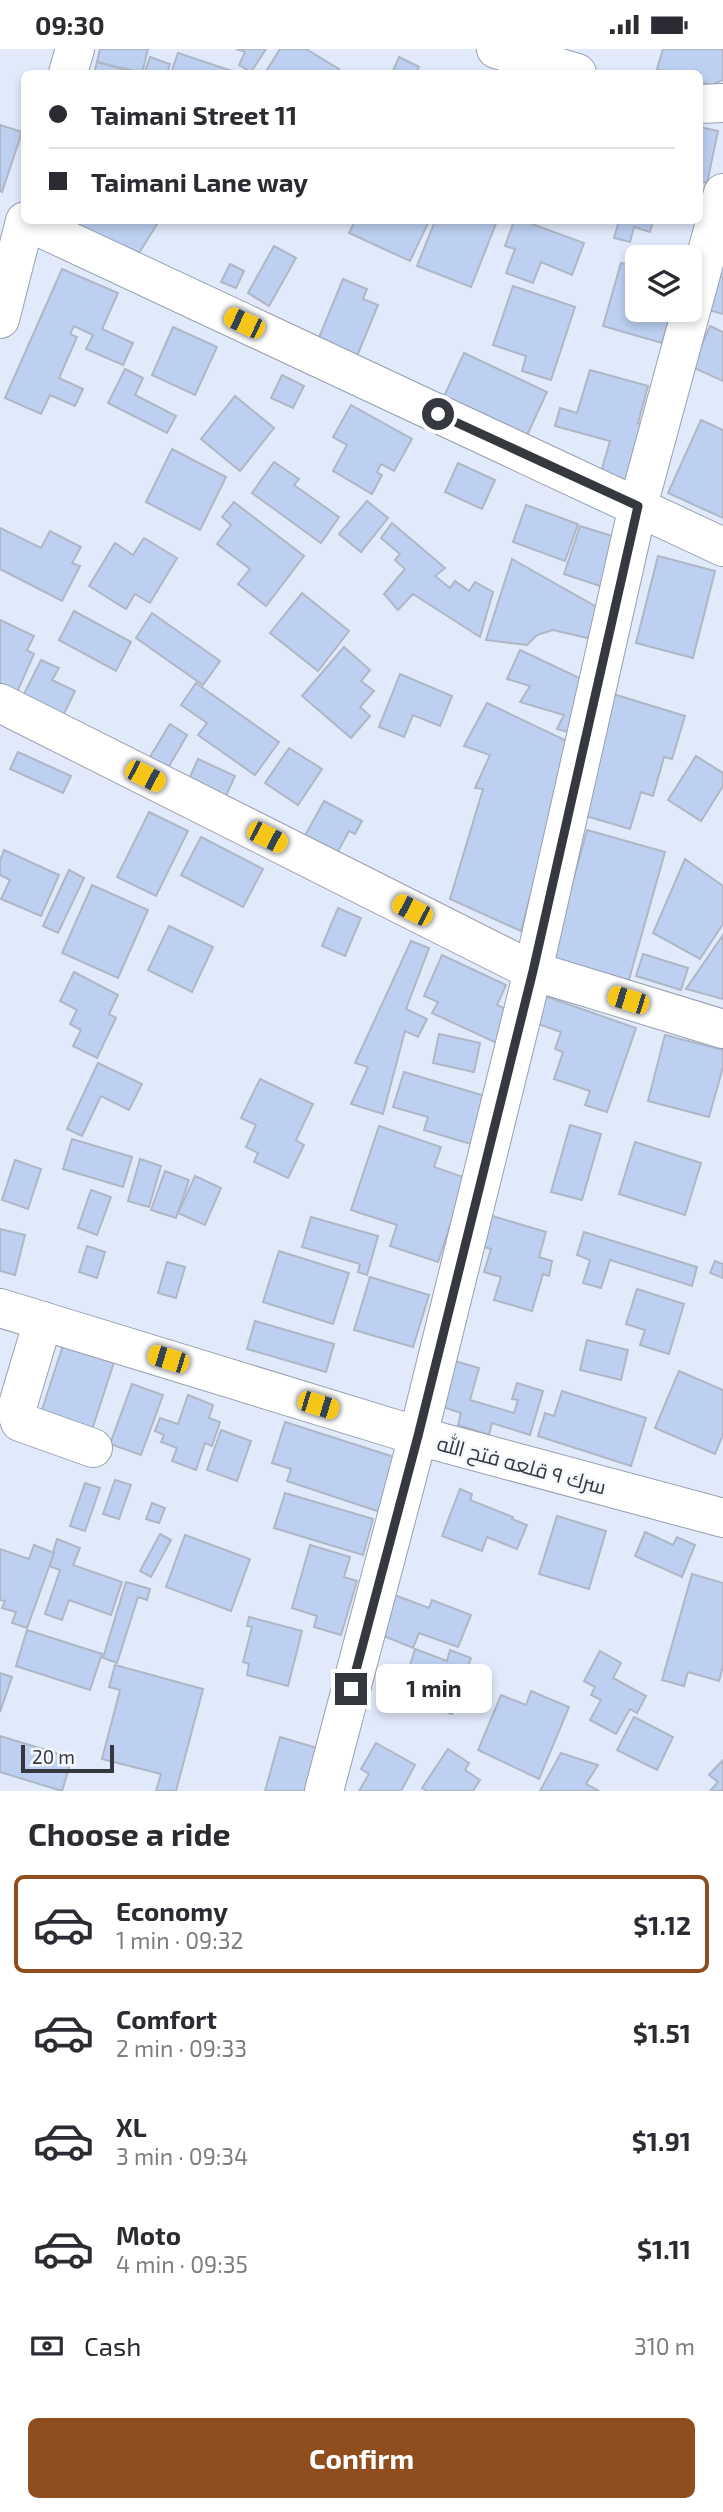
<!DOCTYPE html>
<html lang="en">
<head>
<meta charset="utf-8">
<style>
	body { margin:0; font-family:"Exo 2",Cairo,sans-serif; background:#f7f7f7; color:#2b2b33; height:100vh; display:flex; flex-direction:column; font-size:26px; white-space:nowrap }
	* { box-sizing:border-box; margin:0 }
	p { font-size:23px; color:#7c7c81 }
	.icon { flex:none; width:38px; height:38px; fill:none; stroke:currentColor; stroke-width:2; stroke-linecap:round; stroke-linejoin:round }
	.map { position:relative; height:1742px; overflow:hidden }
	.drawer { display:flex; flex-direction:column; background:#fff; flex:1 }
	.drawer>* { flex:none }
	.hud { position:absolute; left:21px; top:21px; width:682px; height:154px; border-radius:10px; box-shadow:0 4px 10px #0003; display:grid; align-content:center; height:154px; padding:0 28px; background:#fff }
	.controls { position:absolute; left:625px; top:196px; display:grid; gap:14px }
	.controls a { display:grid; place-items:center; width:77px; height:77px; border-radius:10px; background:#fff; box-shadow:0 4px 10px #0003; font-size:35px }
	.scale { position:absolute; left:21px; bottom:18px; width:93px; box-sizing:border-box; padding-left:7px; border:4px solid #35393f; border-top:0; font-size:19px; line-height:24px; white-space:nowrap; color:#35393f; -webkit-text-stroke:5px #f4f7fe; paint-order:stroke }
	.end { position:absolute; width:32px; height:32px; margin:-16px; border:9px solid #35393f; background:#fff; box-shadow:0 0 0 4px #fff }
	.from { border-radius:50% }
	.bubble { position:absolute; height:49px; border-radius:10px; background:#fff; box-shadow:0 4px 10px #0003; font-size:23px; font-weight:700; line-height:49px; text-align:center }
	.car { position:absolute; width:21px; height:42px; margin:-21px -10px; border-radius:9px; box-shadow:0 0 5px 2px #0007; background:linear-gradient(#f5c518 24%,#345 0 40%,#f5c518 0 76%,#345 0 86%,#f5c518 0) }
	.hud b { display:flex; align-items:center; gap:24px; height:66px; font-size:26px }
	.hud b+b { border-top:2px solid #e1e1e2 }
	.hud i { width:18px; height:18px; background:#2b2b33 }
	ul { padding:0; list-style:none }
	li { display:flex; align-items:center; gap:21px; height:98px; margin:0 14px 10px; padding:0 14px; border:4px solid transparent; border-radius:10px }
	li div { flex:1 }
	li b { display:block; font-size:26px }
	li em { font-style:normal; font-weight:700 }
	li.selected { border-color:#904d1d }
	li>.icon { width:63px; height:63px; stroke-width:1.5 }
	h2 { padding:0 28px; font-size:32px; line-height:84px }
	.pay { display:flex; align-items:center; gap:18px; height:77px; padding:0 28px; font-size:26px }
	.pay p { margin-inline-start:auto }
	.button { display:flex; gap:14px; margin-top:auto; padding:14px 28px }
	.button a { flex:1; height:80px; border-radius:10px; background:#904d1d; color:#fff; font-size:28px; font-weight:700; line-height:80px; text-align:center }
	.status { display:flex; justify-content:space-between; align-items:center; height:49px; padding:0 35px; background:#fff; direction:ltr }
	.status svg { height:19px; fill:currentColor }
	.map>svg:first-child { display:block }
	.building { fill:#bdd0f1; stroke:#afb7c7; stroke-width:2 }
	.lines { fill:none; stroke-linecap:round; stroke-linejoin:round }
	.minor-casing { stroke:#98a0b0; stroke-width:40 }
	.major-casing { stroke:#98a0b0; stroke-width:40 }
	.minor { stroke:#fff; stroke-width:38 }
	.major { stroke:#fff; stroke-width:38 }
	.route { stroke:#35393f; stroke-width:9 }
	.labels { text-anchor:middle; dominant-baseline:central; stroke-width:5; stroke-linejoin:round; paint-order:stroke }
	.street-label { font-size:21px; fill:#35393f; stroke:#f4f7fe }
</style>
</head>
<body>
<div class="status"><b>09:30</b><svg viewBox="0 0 49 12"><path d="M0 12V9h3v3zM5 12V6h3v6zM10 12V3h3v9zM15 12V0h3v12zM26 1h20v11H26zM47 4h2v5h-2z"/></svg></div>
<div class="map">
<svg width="723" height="1742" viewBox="0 0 723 1742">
	<rect width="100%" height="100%" fill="#e1eafb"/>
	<g class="building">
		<polygon points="100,0 148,0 142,24 97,13"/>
		<polygon points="236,0 266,0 251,23 239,16 245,3"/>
		<polygon points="280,0 306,0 339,20 336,24 265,24"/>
		<polygon points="663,0 723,0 723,31 711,36 700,33 700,24 671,24 657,20"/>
		<polygon points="178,4 238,24 171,24"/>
		<polygon points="150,8 170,15 167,24 152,24 145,22"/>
		<polygon points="399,8 419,18 416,24 392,24"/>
		<polygon points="97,13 135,24 94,24"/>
		<polygon points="0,76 22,83 2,143 0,142"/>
		<polygon points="700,78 718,82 707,134 700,132"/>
		<polygon points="58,172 159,172 139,204"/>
		<polygon points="355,172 429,172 410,212 349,184"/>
		<polygon points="435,172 497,172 471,238 417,217"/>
		<polygon points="514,172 524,172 584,194 572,226 541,213 533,234 506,224 515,200 505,197"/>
		<polygon points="619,172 653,172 650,183 634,178 630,193 614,189"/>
		<polygon points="274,197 296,209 269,257 248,244"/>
		<polygon points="621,214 637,219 637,261 672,261 662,294 603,277"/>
		<polygon points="230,215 244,222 236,239 221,233"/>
		<polygon points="62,220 118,244 102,280 133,294 123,316 86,300 93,286 74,277 70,285 77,288 59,329 83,340 75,357 50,346 41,365 5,349"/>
		<polygon points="717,223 723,225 723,265 705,260"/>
		<polygon points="343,230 367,240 363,250 378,256 355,312 316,296"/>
		<polygon points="513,237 575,258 551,331 522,322 526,307 493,296"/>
		<polygon points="710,277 723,283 723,332 692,318"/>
		<polygon points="173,278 217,298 195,346 152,326"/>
		<polygon points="464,304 547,343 523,395 440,356"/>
		<polygon points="125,320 143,329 135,346 176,367 167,384 108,354"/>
		<polygon points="590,321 648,337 638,374 646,376 628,438 599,430 610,392 555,377 560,359 577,364"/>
		<polygon points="282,326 304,337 293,359 271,349"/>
		<polygon points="235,347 274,379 240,422 201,390"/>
		<polygon points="351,356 412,390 394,422 381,415 377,423 382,426 372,445 333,422 347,396 333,388"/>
		<polygon points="701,371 723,381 723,469 668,444"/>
		<polygon points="172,400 226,428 200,481 146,453"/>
		<polygon points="274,413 299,430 294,436 339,468 321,494 252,444"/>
		<polygon points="458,414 495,431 482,460 445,443"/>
		<polygon points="367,452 388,469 361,503 339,485"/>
		<polygon points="234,453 304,507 266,557 238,535 250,520 217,495 231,476 222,468"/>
		<polygon points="526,456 578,475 565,512 513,493"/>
		<polygon points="392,474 445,519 435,527 450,539 455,532 469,542 475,533 493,543 480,588 413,545 398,561 384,545 405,520 395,511 400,505 381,489"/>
		<polygon points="580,477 625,491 609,540 564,525"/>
		<polygon points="0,479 41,499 50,482 81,498 72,514 80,517 62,552 0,520"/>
		<polygon points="144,489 177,509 150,554 135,545 126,560 89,537 115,494 133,506"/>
		<polygon points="658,507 715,522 693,609 636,594"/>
		<polygon points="512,510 602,561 592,590 553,581 537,586 527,596 486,591"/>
		<polygon points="302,544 349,582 318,622 270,584"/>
		<polygon points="74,562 131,593 116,622 59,591"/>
		<polygon points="152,564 220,612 203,636 136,589"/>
		<polygon points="0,571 34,587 27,601 34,605 14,650 0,644"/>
		<polygon points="344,598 370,621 361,632 374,642 360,658 370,667 351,689 302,647"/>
		<polygon points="520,601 588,633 574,685 557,680 564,666 520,653 530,637 507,630"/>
		<polygon points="41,611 59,619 52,631 75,642 61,671 21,651"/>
		<polygon points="400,625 452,647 440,677 413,666 404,688 379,678"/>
		<polygon points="196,634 279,693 255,726 198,686 207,674 181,656"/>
		<polygon points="613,645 685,667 672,710 664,708 653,747 641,743 630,780 576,764"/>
		<polygon points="487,654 571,694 521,882 450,850 483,740 475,739 490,706 464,697"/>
		<polygon points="170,675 187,686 168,719 150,708"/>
		<polygon points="289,699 322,720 298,756 265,734"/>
		<polygon points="18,703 71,727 63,744 10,720"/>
		<polygon points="696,707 723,724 723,737 701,772 668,751"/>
		<polygon points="198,710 235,727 225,749 188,732"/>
		<polygon points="324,752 362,772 355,785 349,782 329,819 297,801"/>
		<polygon points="149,763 188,782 156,847 117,828"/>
		<polygon points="587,781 665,803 628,934 551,912"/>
		<polygon points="201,788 263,820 243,858 181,826"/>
		<polygon points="4,801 59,826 41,867 1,850 10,831 0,826 0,812"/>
		<polygon points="685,810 723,837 723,875 700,910 653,884"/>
		<polygon points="69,821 84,829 58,884 43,877"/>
		<polygon points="92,836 148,861 118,929 62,904"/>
		<polygon points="338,859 361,869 345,907 322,897"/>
		<polygon points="169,877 213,898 192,943 148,921"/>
		<polygon points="723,886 723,950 686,940"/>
		<polygon points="411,892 429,899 406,960 427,970 418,988 405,982 383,1065 351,1055 368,1018 355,1014"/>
		<polygon points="643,905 688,919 681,941 636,927"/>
		<polygon points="442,906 506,936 497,956 516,964 501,996 432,964 438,953 424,947"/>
		<polygon points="74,923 118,946 109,965 116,969 97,1009 73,997 81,981 70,975 77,961 60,952"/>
		<polygon points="536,944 636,979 607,1063 585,1056 590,1042 554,1030 563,1003 555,1000 561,983 527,971"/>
		<polygon points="439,985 480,994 474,1023 433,1014"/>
		<polygon points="665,986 723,1001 723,1018 709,1068 648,1052"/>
		<polygon points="98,1014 142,1035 129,1061 101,1047 82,1087 67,1080"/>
		<polygon points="404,1023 495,1050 481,1098 424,1081 428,1068 393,1058"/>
		<polygon points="260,1030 313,1055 296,1091 304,1096 288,1129 254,1113 258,1104 246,1098 256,1076 241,1069"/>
		<polygon points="570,1076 601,1085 582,1151 551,1143"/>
		<polygon points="379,1077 441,1098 434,1118 466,1129 438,1213 390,1197 397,1176 351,1161"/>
		<polygon points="72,1090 132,1108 123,1138 63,1120"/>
		<polygon points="635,1093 701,1114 685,1166 619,1145"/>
		<polygon points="140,1110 161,1117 149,1158 128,1152"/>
		<polygon points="15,1111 41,1120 28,1160 2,1151"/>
		<polygon points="165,1122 189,1131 176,1169 151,1161"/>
		<polygon points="195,1127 221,1139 205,1176 178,1164"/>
		<polygon points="91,1141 111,1148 97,1186 78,1179"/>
		<polygon points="486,1165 546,1183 539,1208 552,1212 549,1227 543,1225 532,1262 494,1251 501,1228 484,1223 491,1200 477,1196"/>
		<polygon points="311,1168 378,1187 367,1226 358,1223 360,1215 302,1198"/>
		<polygon points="0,1180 25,1186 15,1226 0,1222"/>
		<polygon points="584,1183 697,1218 692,1237 610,1211 601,1239 583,1234 590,1211 577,1206"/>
		<polygon points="87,1197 105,1203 97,1229 79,1223"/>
		<polygon points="279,1202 349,1224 333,1275 263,1253"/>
		<polygon points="715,1212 723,1215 723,1229 710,1224"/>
		<polygon points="167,1213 185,1218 176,1249 158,1244"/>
		<polygon points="370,1228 429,1246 413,1298 354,1281"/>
		<polygon points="637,1240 684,1255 669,1305 640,1296 645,1281 626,1275"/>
		<polygon points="255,1272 334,1295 326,1323 247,1300"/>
		<polygon points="67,1284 118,1301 88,1393 37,1376"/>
		<polygon points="587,1291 628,1301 621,1331 580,1321"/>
		<polygon points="451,1311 479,1319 470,1351 514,1364 518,1351 512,1350 517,1334 543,1342 530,1386 492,1374 489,1386 458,1376 461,1364 437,1356"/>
		<polygon points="679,1322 723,1341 723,1386 715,1405 655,1379"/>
		<polygon points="132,1335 163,1346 141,1406 110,1395"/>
		<polygon points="562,1342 646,1369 631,1417 538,1387 545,1364 554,1367"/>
		<polygon points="188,1346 213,1356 209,1369 220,1373 212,1397 205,1394 196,1421 172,1412 177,1399 161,1393 164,1386 155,1382 160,1369 178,1375"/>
		<polygon points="285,1373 397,1409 380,1463 287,1432 291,1420 272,1414"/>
		<polygon points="221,1381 251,1392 237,1432 207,1421"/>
		<polygon points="115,1431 131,1436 119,1470 103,1465"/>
		<polygon points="85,1434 100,1439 85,1482 70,1477"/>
		<polygon points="460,1440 472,1445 470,1451 513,1468 512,1470 527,1476 517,1500 487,1488 482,1502 442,1487"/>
		<polygon points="285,1444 373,1470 363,1506 274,1479"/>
		<polygon points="152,1454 165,1459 159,1474 146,1470"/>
		<polygon points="557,1467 606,1482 589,1540 539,1525"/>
		<polygon points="645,1483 673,1496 677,1488 695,1496 682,1528 635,1507"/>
		<polygon points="160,1485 171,1491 151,1528 140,1522"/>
		<polygon points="185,1486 250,1510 231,1562 166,1538"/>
		<polygon points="57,1490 80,1499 73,1516 122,1533 111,1566 69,1551 62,1571 45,1565 60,1521 49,1517"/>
		<polygon points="34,1496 54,1504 27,1579 12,1574 16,1563 2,1559 5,1552 0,1551 0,1500 29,1510"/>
		<polygon points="310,1496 350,1508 344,1528 357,1532 341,1586 314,1578 317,1567 292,1559"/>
		<polygon points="692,1525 723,1534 723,1617 719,1632 688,1623 684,1637 662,1631"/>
		<polygon points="126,1533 150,1540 147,1551 138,1548 117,1614 103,1609"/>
		<polygon points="389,1544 429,1559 432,1551 471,1566 458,1598 419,1584 413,1599 374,1583"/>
		<polygon points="249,1568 302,1582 288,1637 247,1626 249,1615 243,1613 252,1578 247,1577"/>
		<polygon points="27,1581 102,1605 90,1641 16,1617"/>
		<polygon points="415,1600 447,1612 450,1601 471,1609 452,1665 423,1655 427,1643 404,1635"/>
		<polygon points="600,1602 621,1614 613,1629 646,1647 637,1664 630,1660 616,1685 590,1671 601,1651 591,1646 595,1638 584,1632"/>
		<polygon points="115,1616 203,1640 176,1742 156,1742 161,1725 102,1710 120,1641 109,1638"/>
		<polygon points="0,1624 12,1628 0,1663"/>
		<polygon points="531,1642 569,1658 539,1730 478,1701 501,1646 526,1656"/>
		<polygon points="634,1668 673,1688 657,1721 617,1701"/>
		<polygon points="0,1687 72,1709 62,1742 0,1723"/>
		<polygon points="280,1688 317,1699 305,1742 265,1742"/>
		<polygon points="376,1694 415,1716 401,1742 359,1742 369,1725 361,1720"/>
		<polygon points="448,1700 469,1714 465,1721 480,1731 473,1742 427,1742 422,1739"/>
		<polygon points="561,1704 598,1716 586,1735 599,1742 540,1742"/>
		<polygon points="723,1711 723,1742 710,1742 718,1733 709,1726"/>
	</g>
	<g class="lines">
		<defs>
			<g id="minor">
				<polyline points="496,0 577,24"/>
				<polyline points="700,55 723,54"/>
				<polyline points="26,172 723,498"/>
				<polyline points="0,654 533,922 723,980"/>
				<polyline points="0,1259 418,1387 723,1469"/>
				<polyline points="43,1272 16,1362 20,1373 93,1399"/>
				<polyline points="324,1742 418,1387 533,922 638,457 723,144"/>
			</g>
			<g id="major">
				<polyline points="68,24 75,0"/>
				<polyline points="0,270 25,172"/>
			</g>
		</defs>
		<use href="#minor" class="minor-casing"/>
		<use href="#major" class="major-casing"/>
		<use href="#minor" class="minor"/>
		<use href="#major" class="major"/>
	</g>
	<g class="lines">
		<polyline class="route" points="351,1640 418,1387 533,922 638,457 438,365"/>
	</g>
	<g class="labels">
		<g class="street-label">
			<text transform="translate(522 1415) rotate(15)">سرك ٩ قلعه فتح الله</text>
		</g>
	</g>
</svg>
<div class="controls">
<a><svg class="icon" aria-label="layers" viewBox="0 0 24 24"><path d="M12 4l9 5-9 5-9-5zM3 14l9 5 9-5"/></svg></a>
</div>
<div class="scale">20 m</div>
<i class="end from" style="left:438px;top:365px"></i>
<i class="end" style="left:351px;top:1640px"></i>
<div class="bubble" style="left:376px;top:1615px;width:116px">1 min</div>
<i class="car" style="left:244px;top:274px;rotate:295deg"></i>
<i class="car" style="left:145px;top:727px;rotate:117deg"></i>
<i class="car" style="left:267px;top:788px;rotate:117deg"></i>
<i class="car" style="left:412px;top:861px;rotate:297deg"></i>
<i class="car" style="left:628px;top:951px;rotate:287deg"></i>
<i class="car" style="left:168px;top:1310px;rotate:287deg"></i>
<i class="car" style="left:318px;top:1356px;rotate:107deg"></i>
<div class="hud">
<b><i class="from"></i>Taimani Street 11</b>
<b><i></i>Taimani Lane way</b>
</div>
</div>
<section class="drawer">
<h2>Choose a ride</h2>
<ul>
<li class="selected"><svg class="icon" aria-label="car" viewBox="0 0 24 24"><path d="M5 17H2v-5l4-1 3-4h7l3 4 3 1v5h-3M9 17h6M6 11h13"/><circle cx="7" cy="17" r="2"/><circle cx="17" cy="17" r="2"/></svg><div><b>Economy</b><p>1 min · 09:32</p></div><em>$1.12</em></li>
<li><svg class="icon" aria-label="car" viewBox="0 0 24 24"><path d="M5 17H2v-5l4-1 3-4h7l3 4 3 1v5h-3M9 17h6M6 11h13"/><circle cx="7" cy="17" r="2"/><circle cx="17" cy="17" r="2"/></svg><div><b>Comfort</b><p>2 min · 09:33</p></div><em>$1.51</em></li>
<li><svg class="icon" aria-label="car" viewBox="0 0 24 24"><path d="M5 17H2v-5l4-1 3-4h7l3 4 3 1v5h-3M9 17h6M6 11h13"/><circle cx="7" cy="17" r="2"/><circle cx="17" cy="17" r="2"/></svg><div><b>XL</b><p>3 min · 09:34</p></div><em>$1.91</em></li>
<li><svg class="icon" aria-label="car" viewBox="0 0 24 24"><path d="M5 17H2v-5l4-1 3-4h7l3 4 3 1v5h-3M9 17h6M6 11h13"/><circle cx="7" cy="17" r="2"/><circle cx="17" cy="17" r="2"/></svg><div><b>Moto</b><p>4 min · 09:35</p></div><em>$1.11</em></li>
</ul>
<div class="pay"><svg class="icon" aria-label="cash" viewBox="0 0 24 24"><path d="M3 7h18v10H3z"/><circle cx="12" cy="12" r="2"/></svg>Cash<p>310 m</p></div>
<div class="button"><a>Confirm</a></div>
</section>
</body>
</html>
